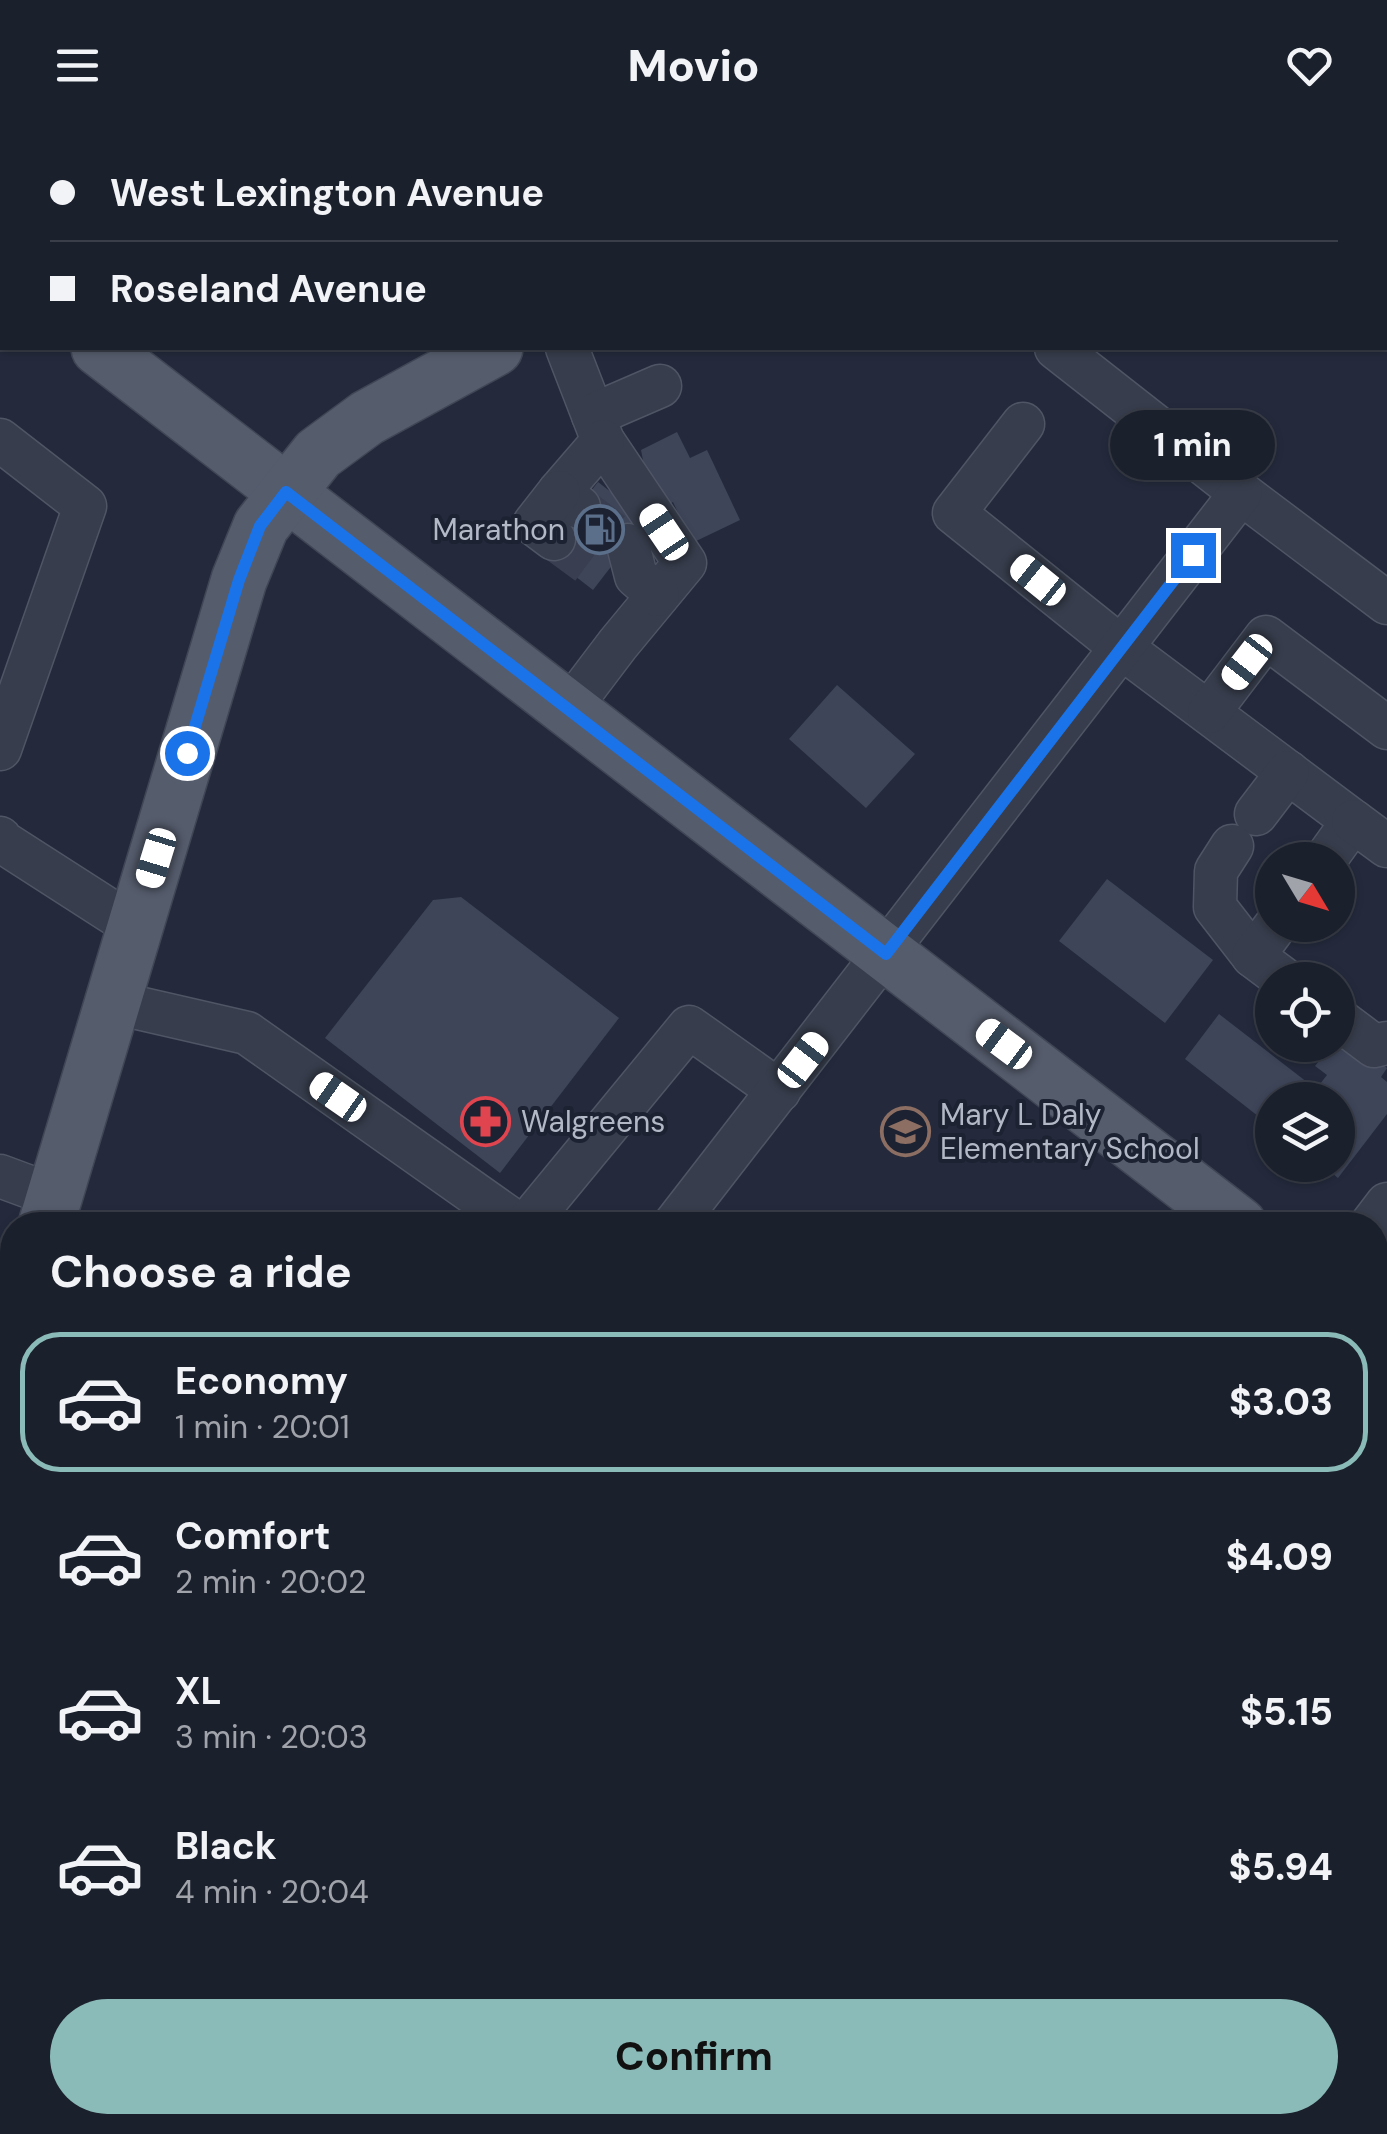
<!DOCTYPE html>
<html lang="en">
<head>
<meta charset="utf-8">
<style>
	body { margin:0; font-family:"DM Sans",sans-serif; background:#242835; color:#f1f3f6; height:100vh; display:flex; flex-direction:column; font-size:38px; white-space:nowrap }
	* { box-sizing:border-box; margin:0 }
	p { font-size:32px; color:#a0a3aa }
	.icon { flex:none; width:55px; height:55px; fill:none; stroke:currentColor; stroke-width:2; stroke-linecap:round; stroke-linejoin:round }
	.map { position:relative; flex:1; overflow:hidden }
	.side { position:absolute; left:0px; top:1082px; width:1388px; height:922px; display:flex; flex-direction:column; background:#1b202d; border-radius:40px 40px 0 0; box-shadow:0 2px 8px #0004,0 0 0 2px #393e49 }
	.side>* { flex:none }
	.hud { position:absolute; left:0px; top:0px; width:1388px; height:220px; box-shadow:0 2px 8px #0004,0 0 0 2px #393e49; display:grid; align-content:center; height:220px; padding:0 50px; background:#1b202d }
	.needle { width:65px; rotate:128deg }
	.buttons { position:absolute; left:1255px; top:712px; display:grid; gap:20px }
	.buttons a { display:grid; place-items:center; width:100px; height:100px; border-radius:50%; background:#1b202d; box-shadow:0 2px 8px #0004,0 0 0 2px #393e49; font-size:50px }
	.end { position:absolute; width:45px; height:45px; margin:-22px; border:12px solid #1a73e8; background:#fff; box-shadow:0 0 0 5px #fff }
	.from { border-radius:50% }
	.bubble { position:absolute; height:70px; border-radius:35px; background:#1b202d; box-shadow:0 2px 8px #0004,0 0 0 2px #393e49; font-size:32px; font-weight:800; line-height:70px; text-align:center }
	.car { position:absolute; width:30px; height:60px; margin:-30px -15px; border-radius:12px; box-shadow:0 0 8px 2px #0007; background:linear-gradient(#fff 24%,#345 0 40%,#fff 0 76%,#345 0 86%,#fff 0) }
	.hud b { display:flex; align-items:center; gap:35px; height:95px; font-size:38px }
	.hud b+b { border-top:2px solid #393e49 }
	.hud i { width:25px; height:25px; background:#f1f3f6 }
	ul { padding:0; list-style:none }
	li { display:flex; align-items:center; gap:30px; height:140px; margin:0 20px 15px; padding:0 30px; border:5px solid transparent; border-radius:40px }
	li div { flex:1 }
	li b { display:block; font-size:38px }
	li em { font-style:normal; font-weight:800 }
	li.selected { border-color:#8bbbb9 }
	li>.icon { width:90px; height:90px; stroke-width:1.5 }
	h2 { padding:0 50px; font-size:45px; line-height:120px }
	.action { display:flex; gap:20px; margin-top:auto; padding:20px 50px }
	.action a { flex:1; height:115px; border-radius:60px; background:#8bbbb9; color:#111; font-size:40px; font-weight:800; line-height:115px; text-align:center }
	header { display:flex; justify-content:space-between; align-items:center; height:130px; padding:0 50px; background:#1b202d; font-size:45px; font-weight:800 }
	.map>svg:first-child { display:block }
	.building { fill:#3e4559 }
	.lines { fill:none; stroke-linecap:round; stroke-linejoin:round }
	.minor-tunnel { stroke:#393f51; stroke-width:42; stroke-dasharray:42 21; stroke-linecap:butt }
	.minor-casing { stroke:#4f5564; stroke-width:45 }
	.major-casing { stroke:#404655; stroke-width:58 }
	.minor { stroke:#373d4c; stroke-width:42 }
	.major { stroke:#555c6c; stroke-width:55 }
	.route { stroke:#1a73e8; stroke-width:12 }
	.labels { text-anchor:middle; dominant-baseline:central; stroke-width:8; stroke-linejoin:round; paint-order:stroke }
	.poi-label { font-size:30px; fill:#b3b8c7; stroke:#1c2231; text-anchor:start }
</style>
</head>
<body>
<header><svg class="icon" aria-label="menu" viewBox="0 0 24 24"><path d="M4 6h16M4 12h16M4 18h16"/></svg>Movio<svg class="icon" aria-label="heart" viewBox="0 0 24 24"><path d="M12 20l-8-8c-3-5 5-10 8-4 3-6 11-1 8 4z"/></svg></header>
<div class="map">
<svg width="1387" height="2004" viewBox="0 0 1387 2004">
	<rect width="100%" height="100%" fill="#242a3c"/>
	<g class="building">
		<polygon points="677,302 690,328 707,320 740,390 692,413 673,372 667,376 647,351 641,320"/>
		<polygon points="598,352 647,390 593,460 544,422"/>
		<polygon points="837,555 915,624 866,678 789,609"/>
		<polygon points="1107,749 1213,830 1165,893 1059,811"/>
		<polygon points="461,767 619,888 500,1043 325,908 433,770"/>
		<polygon points="1219,884 1316,959 1327,945 1315,936 1332,915 1339,915 1366,935 1372,927 1387,938 1381,947 1387,952 1387,984 1338,1048 1322,1035 1338,1035 1338,970 1272,970 1272,997 1185,929"/>
		<polygon points="5,1592 12,1595 12,1639 0,1635 0,1607"/>
		<polygon points="0,1755 12,1760 12,1781 0,1813"/>
		<polygon points="0,1954 12,1958 12,1987 7,2004 0,2004"/>
		<polygon points="204,1992 217,1992 228,2001 226,2004 195,2004"/>
		<polygon points="240,1992 282,1992 273,2004 256,2004"/>
		<polygon points="799,1992 1033,1992 1024,2004 815,2004"/>
	</g>
	<g class="lines">
		<g class="minor-tunnel">
			<polyline points="579,377 628,415"/>
			<polyline points="554,409 604,446"/>
		</g>
		<defs>
			<g id="minor">
				<polyline points="64,0 67,2"/>
				<polyline points="434,0 469,2"/>
				<polyline points="816,0 817,2"/>
				<polyline points="183,2 195,0"/>
				<polyline points="629,2 634,0"/>
				<polyline points="1192,2 1197,0"/>
				<polyline points="567,218 603,311 685,433 618,514 568,580"/>
				<polyline points="1056,218 1241,363 1387,473"/>
				<polyline points="593,285 660,256"/>
				<polyline points="1023,294 954,383 1122,518 1353,691 1325,730"/>
				<polyline points="0,310 85,376 0,619"/>
				<polyline points="579,377 559,362 603,311"/>
				<polyline points="554,409 534,394 559,362"/>
				<polyline points="628,415 636,446 658,465"/>
				<polyline points="1209,582 1266,507 1387,598"/>
				<polyline points="1256,684 1288,642"/>
				<polyline points="1353,691 1387,716"/>
				<polyline points="0,708 1,711 135,797"/>
				<polyline points="1232,716 1216,741 1215,777 1253,826"/>
				<polyline points="1276,795 1253,826 1285,850"/>
				<polyline points="112,872 247,903 519,1095"/>
				<polyline points="1338,889 1374,916 1387,913"/>
				<polyline points="0,1046 54,1066"/>
				<polyline points="526,1095 689,897 779,961"/>
				<polyline points="674,1095 1241,363"/>
				<polyline points="1371,1095 1387,1074"/>
				<polyline points="0,1706 12,1710"/>
				<polyline points="1375,1798 1387,1801"/>
				<polyline points="462,1992 477,2004"/>
				<polyline points="92,2004 95,1992"/>
				<polyline points="1127,2004 1133,1992"/>
			</g>
			<g id="major">
				<polyline points="959,2 965,0"/>
				<polyline points="0,141 2,143"/>
				<polyline points="99,218 1239,1095"/>
				<polyline points="46,1095 239,450 261,396 318,324 367,288 495,218"/>
				<polyline points="1375,1198 1387,1207"/>
				<polyline points="0,1259 12,1214"/>
			</g>
		</defs>
		<use href="#minor" class="minor-casing"/>
		<use href="#major" class="major-casing"/>
		<use href="#minor" class="minor"/>
		<use href="#major" class="major"/>
	</g>
	<g class="lines">
		<polyline class="route" points="187,623 239,450 260,396 286,362 886,824 1193,425"/>
	</g>
	<defs>
		<symbol id="fuel-ring" viewBox="-11 -11 22 22"><circle r="9.5" fill="#1c2231" stroke="#5c6f8a" stroke-width="1.5"/><path d="M-5.5-6h7V0h2V4h1.3V-2.5L3-4.5l.8-.8L6-3V5H2.5V1h-1V6h-7ZM-4.2-4.7v3.2H.2V-4.7Z" fill="#5c6f8a"/></symbol>
		<symbol id="pharmacy-ring" viewBox="-11 -11 22 22"><circle r="9.5" fill="#1c2231" stroke="#e0444e" stroke-width="1.5"/><path d="M-2-6h4v4h4v4h-4v4h-4v-4h-4v-4h4Z" fill="#e0444e"/></symbol>
		<symbol id="school-ring" viewBox="-11 -11 22 22"><circle r="9.5" fill="#1c2231" stroke="#8d6e63" stroke-width="1.5"/><path d="M0-5L7-2L0 1L-7-2ZM-4 1L0 2.5L4 1V4Q0 6-4 4Z" fill="#8d6e63"/></symbol>
	</defs>
	<g fill-rule="evenodd">
		<use href="#fuel-ring" x="572" y="372" width="55" height="55"/>
		<use href="#pharmacy-ring" x="458" y="964" width="55" height="55"/>
		<use href="#school-ring" x="878" y="974" width="55" height="55"/>
	</g>
	<g class="labels">
		<g class="poi-label">
			<text x="565" y="399" text-anchor="end">Marathon</text>
			<text x="940" y="984">Mary L Daly<tspan x="940" dy="34">Elementary School</tspan></text>
			<text x="521" y="991">Walgreens</text>
		</g>
	</g>
</svg>
<div class="buttons">
<a><svg class="needle" viewBox="-14 -14 28 28"><path d="M0-13l5 13h-10z" fill="#e53935"/><path d="M0 13l5-13h-10z" fill="#a0a3aa"/></svg></a>
<a><svg class="icon" aria-label="locate" viewBox="0 0 24 24"><circle cx="12" cy="12" r="6"/><path d="M12 2v4M12 18v4M2 12h4M18 12h4"/></svg></a>
<a><svg class="icon" aria-label="layers" viewBox="0 0 24 24"><path d="M12 4l9 5-9 5-9-5zM3 14l9 5 9-5"/></svg></a>
</div>
<i class="end from" style="left:187px;top:623px"></i>
<i class="end" style="left:1193px;top:425px"></i>
<div class="bubble" style="left:1110px;top:280px;width:165px">1 min</div>
<i class="car" style="left:664px;top:402px;rotate:326deg"></i>
<i class="car" style="left:1038px;top:450px;rotate:309deg"></i>
<i class="car" style="left:1247px;top:532px;rotate:218deg"></i>
<i class="car" style="left:156px;top:728px;rotate:197deg"></i>
<i class="car" style="left:1004px;top:914px;rotate:307deg"></i>
<i class="car" style="left:803px;top:930px;rotate:38deg"></i>
<i class="car" style="left:338px;top:967px;rotate:305deg"></i>
<div class="hud">
<b><i class="from"></i>West Lexington Avenue</b>
<b><i></i>Roseland Avenue</b>
</div>
<section class="side">
<h2>Choose a ride</h2>
<ul>
<li class="selected"><svg class="icon" aria-label="car" viewBox="0 0 24 24"><path d="M5 17H2v-5l4-1 3-4h7l3 4 3 1v5h-3M9 17h6M6 11h13"/><circle cx="7" cy="17" r="2"/><circle cx="17" cy="17" r="2"/></svg><div><b>Economy</b><p>1 min · 20:01</p></div><em>$3.03</em></li>
<li><svg class="icon" aria-label="car" viewBox="0 0 24 24"><path d="M5 17H2v-5l4-1 3-4h7l3 4 3 1v5h-3M9 17h6M6 11h13"/><circle cx="7" cy="17" r="2"/><circle cx="17" cy="17" r="2"/></svg><div><b>Comfort</b><p>2 min · 20:02</p></div><em>$4.09</em></li>
<li><svg class="icon" aria-label="car" viewBox="0 0 24 24"><path d="M5 17H2v-5l4-1 3-4h7l3 4 3 1v5h-3M9 17h6M6 11h13"/><circle cx="7" cy="17" r="2"/><circle cx="17" cy="17" r="2"/></svg><div><b>XL</b><p>3 min · 20:03</p></div><em>$5.15</em></li>
<li><svg class="icon" aria-label="car" viewBox="0 0 24 24"><path d="M5 17H2v-5l4-1 3-4h7l3 4 3 1v5h-3M9 17h6M6 11h13"/><circle cx="7" cy="17" r="2"/><circle cx="17" cy="17" r="2"/></svg><div><b>Black</b><p>4 min · 20:04</p></div><em>$5.94</em></li>
</ul>
<div class="action"><a>Confirm</a></div>
</section>
</div>
</body>
</html>
